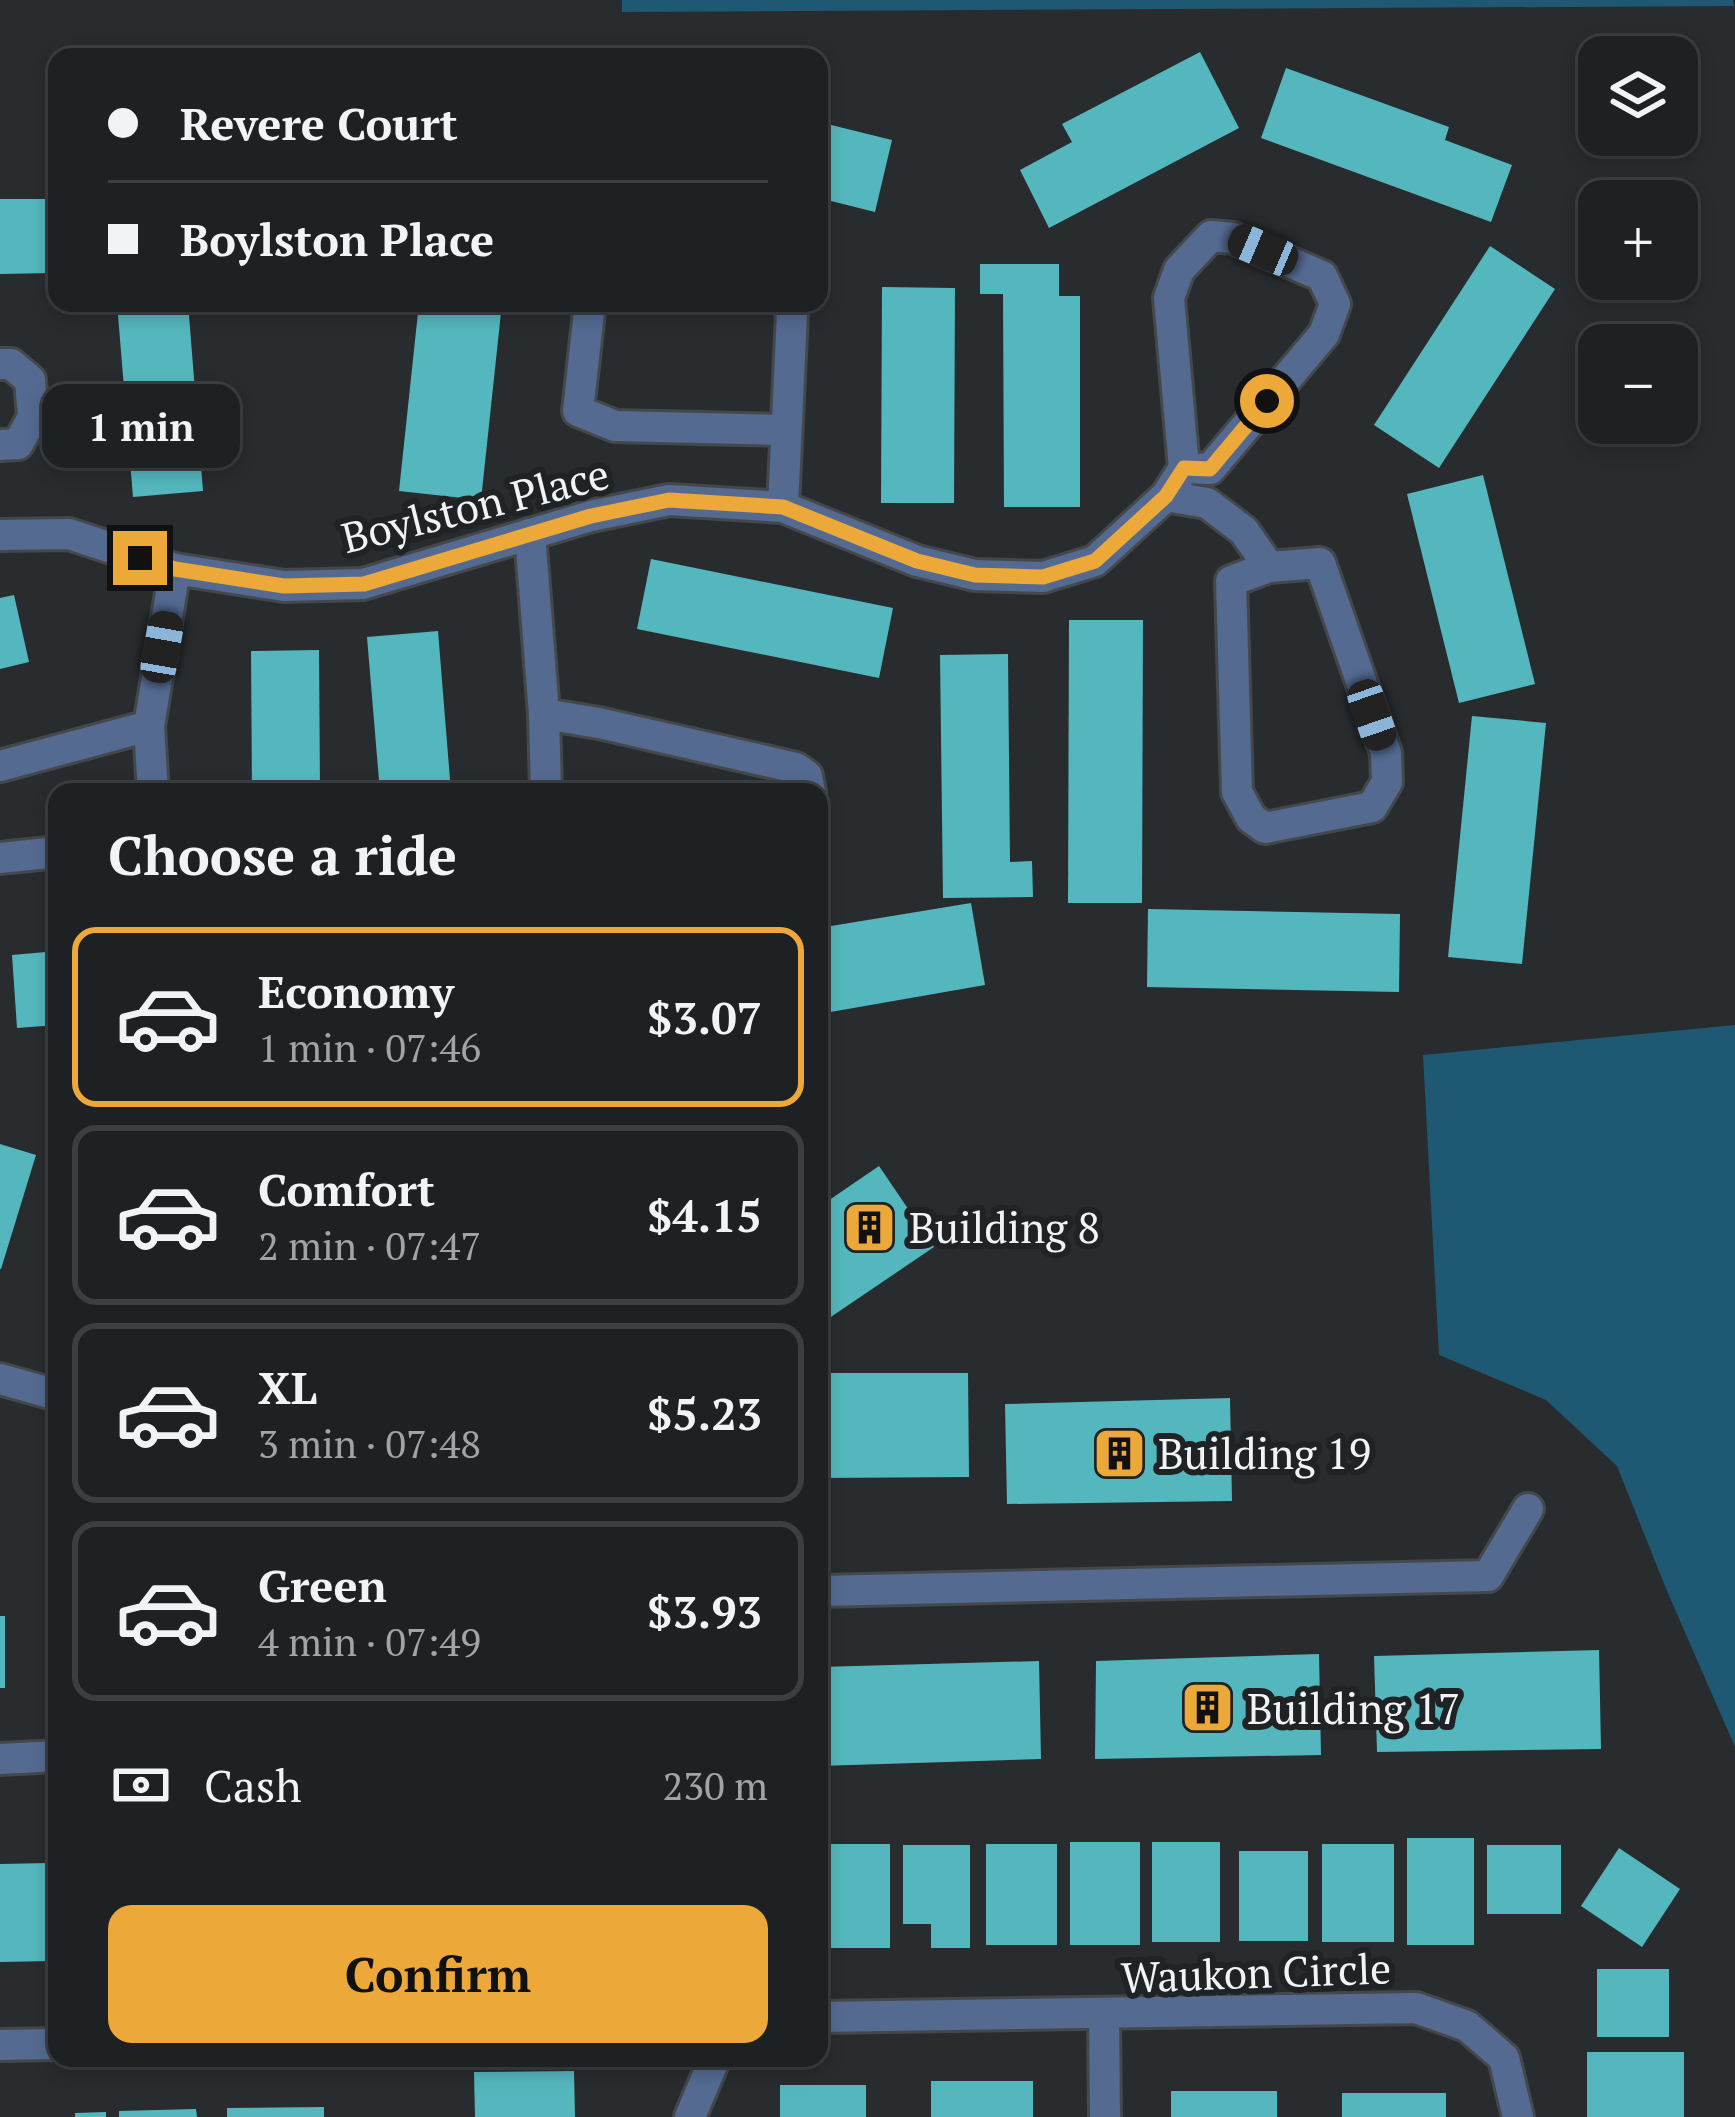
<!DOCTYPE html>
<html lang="en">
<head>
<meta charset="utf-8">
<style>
	body { margin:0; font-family:"PT Serif",serif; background:#2b2e30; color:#f1f3f6; height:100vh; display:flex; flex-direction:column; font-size:45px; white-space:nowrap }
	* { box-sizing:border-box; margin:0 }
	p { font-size:39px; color:#a1a3a6 }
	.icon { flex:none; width:66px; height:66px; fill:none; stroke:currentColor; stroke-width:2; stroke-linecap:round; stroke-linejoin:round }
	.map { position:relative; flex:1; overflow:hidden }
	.details { position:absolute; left:48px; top:783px; width:780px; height:1284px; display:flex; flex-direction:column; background:#1e2123; border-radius:24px; box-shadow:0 6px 18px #0003,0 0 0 3px #3c3e41 }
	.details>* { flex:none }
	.hud { position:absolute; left:48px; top:48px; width:780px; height:264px; border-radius:24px; box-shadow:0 6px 18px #0003,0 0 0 3px #3c3e41; display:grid; align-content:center; height:264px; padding:0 60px; background:#1e2123 }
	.tools { position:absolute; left:1578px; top:36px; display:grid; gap:24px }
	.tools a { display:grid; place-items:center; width:120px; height:120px; border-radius:24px; background:#1e2123; box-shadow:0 6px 18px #0003,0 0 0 3px #3c3e41; font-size:60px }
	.end { position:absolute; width:54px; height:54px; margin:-27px; border:15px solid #eca93a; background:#111; box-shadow:0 0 0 6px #111 }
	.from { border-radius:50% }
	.bubble { position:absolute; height:84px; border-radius:24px; background:#1e2123; box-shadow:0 6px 18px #0003,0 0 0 3px #3c3e41; font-size:39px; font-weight:800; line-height:84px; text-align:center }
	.car { position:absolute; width:36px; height:72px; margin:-36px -18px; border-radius:15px; box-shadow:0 0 9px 3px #0007; background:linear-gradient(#222 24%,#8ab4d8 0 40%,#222 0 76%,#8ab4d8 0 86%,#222 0) }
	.hud b { display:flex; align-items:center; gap:42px; height:114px; font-size:45px }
	.hud b+b { border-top:3px solid #3c3e41 }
	.hud i { width:30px; height:30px; background:#f1f3f6 }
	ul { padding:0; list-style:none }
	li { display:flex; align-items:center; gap:36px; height:180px; margin:0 24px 18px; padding:0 36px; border:6px solid #3c3e41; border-radius:24px }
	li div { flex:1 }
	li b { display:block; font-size:45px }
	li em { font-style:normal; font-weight:800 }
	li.active { border-color:#eca93a }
	li>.icon { width:108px; height:108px; stroke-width:1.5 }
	h2 { padding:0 60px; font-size:54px; line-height:144px }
	.pay { display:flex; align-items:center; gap:30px; height:132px; padding:0 60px; font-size:45px }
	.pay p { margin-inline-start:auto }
	.button { display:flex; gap:24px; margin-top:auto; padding:24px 60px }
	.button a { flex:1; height:138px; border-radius:24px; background:#eca93a; color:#111; font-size:48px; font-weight:800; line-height:138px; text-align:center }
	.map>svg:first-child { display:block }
	.green { fill:#1f5872 }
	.building { fill:#54b7bd }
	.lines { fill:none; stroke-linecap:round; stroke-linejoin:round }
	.minor-casing { stroke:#44484b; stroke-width:36 }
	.minor { stroke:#546a91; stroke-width:30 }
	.route { stroke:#eca93a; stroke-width:15 }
	.labels { text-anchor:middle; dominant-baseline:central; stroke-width:12; stroke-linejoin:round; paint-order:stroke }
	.street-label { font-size:42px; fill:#f1f4f5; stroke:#1f2325 }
	.poi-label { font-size:42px; fill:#f1f4f5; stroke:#1f2325; text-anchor:start }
</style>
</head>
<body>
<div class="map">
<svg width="1735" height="2117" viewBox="0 0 1735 2117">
	<rect width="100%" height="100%" fill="#282c2f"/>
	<g class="green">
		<polygon points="622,0 1733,0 1734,6 622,12"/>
		<polygon points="1735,1025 1735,1747 1667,1591 1617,1466 1546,1400 1439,1355 1423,1055"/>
	</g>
	<g class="building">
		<polygon points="1200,52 1239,128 1049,228 1020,170 1072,142 1062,124"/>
		<polygon points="1286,68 1449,127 1445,140 1512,165 1491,222 1261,138"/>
		<polygon points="819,122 892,140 875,212 819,198"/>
		<polygon points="0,199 53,199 54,273 0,274"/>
		<polygon points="1490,246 1555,289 1439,468 1374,425"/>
		<polygon points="980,264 1059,264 1059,296 1080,296 1080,507 1004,507 1003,294 980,294"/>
		<polygon points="882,287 955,288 954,503 881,503"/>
		<polygon points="117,303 188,303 203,491 133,497"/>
		<polygon points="419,303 502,303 481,500 399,491"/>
		<polygon points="1483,475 1535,684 1459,703 1407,494"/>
		<polygon points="651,559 893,608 879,678 637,629"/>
		<polygon points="14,595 29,662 0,669 0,598"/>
		<polygon points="1069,620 1143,620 1142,903 1068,903"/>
		<polygon points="438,631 451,792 380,792 367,637"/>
		<polygon points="319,650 320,792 252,792 251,651"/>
		<polygon points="1008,654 1010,862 1032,861 1033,897 943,898 940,655"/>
		<polygon points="1472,716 1546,723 1522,964 1448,957"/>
		<polygon points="971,903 985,985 819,1014 819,928"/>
		<polygon points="1148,909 1400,914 1399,992 1147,987"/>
		<polygon points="57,951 57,1025 17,1028 12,955"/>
		<polygon points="0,1144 36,1155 1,1269 0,1269"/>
		<polygon points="879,1166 934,1247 819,1325 819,1207"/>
		<polygon points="819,1373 968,1373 969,1477 819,1478"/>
		<polygon points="1230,1398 1232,1501 1007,1504 1005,1404"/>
		<rect x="0" y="1616" width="5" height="72"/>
		<polygon points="1599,1650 1601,1749 1377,1752 1374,1656"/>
		<polygon points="1319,1654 1321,1755 1095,1759 1096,1661"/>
		<polygon points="1039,1661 1041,1759 819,1766 819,1667"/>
		<rect x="1407" y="1838" width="67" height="107"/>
		<rect x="1070" y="1842" width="70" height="103"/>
		<rect x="1152" y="1842" width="68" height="100"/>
		<rect x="823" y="1844" width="67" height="104"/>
		<rect x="986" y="1844" width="71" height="101"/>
		<rect x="1322" y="1844" width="72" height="98"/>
		<polygon points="903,1845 970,1845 970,1948 931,1948 931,1924 903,1924"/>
		<rect x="1487" y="1845" width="74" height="69"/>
		<polygon points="1619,1848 1680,1889 1642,1947 1581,1906"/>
		<rect x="1239" y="1851" width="69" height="90"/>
		<polygon points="50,1863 52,1961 0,1962 0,1864"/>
		<rect x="1597" y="1969" width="72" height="68"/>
		<rect x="1587" y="2052" width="97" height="65"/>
		<polygon points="574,2071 575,2117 475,2117 474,2072"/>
		<rect x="931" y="2081" width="102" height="36"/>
		<rect x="780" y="2085" width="86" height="32"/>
		<rect x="1171" y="2091" width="106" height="26"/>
		<rect x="1342" y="2093" width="104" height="24"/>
		<polygon points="324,2107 324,2117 227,2117 227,2108"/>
		<polygon points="196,2109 197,2117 119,2117 119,2111"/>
		<polygon points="106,2112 106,2117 75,2117 75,2113"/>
	</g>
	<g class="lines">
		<defs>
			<g id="minor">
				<polyline points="590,303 578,411 615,426 786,430"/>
				<polyline points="0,364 11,364 30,380 33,417 18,444 0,445"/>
				<polyline points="1166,496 1207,503 1244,531 1269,567"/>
				<polyline points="783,507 792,313 787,303"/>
				<polyline points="530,534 544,714 546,792"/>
				<polyline points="0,535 69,534 175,569 284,586 363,584 591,516 669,500 783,507 917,561 975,575 1043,577 1095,561 1166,496 1184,468 1210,469 1324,334 1335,304 1322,276 1233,238 1211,236 1179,270 1169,298 1184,468"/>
				<polygon points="1320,563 1386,753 1387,782 1372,807 1265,828 1251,818 1237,792 1231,581 1269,567"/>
				<polyline points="544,714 599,723 796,768 807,776 810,792"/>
				<polyline points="0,766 149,726"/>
				<polyline points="153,792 149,726 175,569"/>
				<polyline points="0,858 57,852"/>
				<polyline points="0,1379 57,1395"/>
				<polyline points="819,1591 1488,1576 1528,1509"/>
				<polyline points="0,1759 57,1756"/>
				<polyline points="1104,2014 1105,2117"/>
				<polyline points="819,2017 1416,2008 1467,2026 1504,2058 1518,2117"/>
				<polyline points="0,2045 57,2044"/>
				<polyline points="690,2117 715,2058"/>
			</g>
		</defs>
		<use href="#minor" class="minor-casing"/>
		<use href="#minor" class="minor"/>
	</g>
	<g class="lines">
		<polyline class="route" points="140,558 175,569 284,586 364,584 591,516 669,500 783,507 917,561 975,575 1043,577 1095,561 1166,496 1184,468 1210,469 1267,401"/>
	</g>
	<defs>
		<symbol id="building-square" viewBox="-11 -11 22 22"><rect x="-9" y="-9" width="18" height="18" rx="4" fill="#eca93a" stroke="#1f2325"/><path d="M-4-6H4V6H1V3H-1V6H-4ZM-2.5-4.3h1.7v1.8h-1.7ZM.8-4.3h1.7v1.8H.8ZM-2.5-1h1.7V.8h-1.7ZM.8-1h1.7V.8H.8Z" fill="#111"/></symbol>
	</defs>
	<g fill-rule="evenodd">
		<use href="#building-square" x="840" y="1198" width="59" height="59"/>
		<use href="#building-square" x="1090" y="1424" width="59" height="59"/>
		<use href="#building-square" x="1178" y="1678" width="59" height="59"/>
	</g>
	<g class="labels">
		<g class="street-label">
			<text transform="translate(475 505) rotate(-14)">Boylston Place</text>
			<text transform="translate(1256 1972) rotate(-2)">Waukon Circle</text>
		</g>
		<g class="poi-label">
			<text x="909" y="1227">Building 8</text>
			<text x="1158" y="1453">Building 19</text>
			<text x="1247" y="1708">Building 17</text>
		</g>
	</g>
</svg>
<div class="tools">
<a><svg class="icon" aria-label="layers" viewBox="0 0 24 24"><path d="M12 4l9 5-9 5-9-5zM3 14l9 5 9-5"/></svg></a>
<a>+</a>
<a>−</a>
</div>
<i class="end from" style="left:1267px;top:401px"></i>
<i class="end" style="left:140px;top:558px"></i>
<div class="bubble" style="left:42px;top:384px;width:198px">1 min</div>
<i class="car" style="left:1263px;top:250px;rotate:293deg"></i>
<i class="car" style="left:162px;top:647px;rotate:10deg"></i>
<i class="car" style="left:1372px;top:715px;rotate:161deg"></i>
<div class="hud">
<b><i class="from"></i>Revere Court</b>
<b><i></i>Boylston Place</b>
</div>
<section class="details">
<h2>Choose a ride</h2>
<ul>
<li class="active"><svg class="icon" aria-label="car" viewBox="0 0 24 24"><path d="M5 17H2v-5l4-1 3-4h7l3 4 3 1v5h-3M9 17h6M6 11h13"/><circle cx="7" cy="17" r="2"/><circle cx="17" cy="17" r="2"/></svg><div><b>Economy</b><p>1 min · 07:46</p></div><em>$3.07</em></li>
<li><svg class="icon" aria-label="car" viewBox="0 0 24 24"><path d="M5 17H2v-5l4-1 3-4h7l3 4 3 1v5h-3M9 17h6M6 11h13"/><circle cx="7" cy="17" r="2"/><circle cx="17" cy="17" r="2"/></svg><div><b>Comfort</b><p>2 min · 07:47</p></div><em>$4.15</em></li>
<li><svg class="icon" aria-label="car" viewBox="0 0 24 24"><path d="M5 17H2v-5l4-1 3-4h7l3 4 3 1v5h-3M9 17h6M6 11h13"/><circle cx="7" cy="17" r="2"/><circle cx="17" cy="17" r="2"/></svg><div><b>XL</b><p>3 min · 07:48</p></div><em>$5.23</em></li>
<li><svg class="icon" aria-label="car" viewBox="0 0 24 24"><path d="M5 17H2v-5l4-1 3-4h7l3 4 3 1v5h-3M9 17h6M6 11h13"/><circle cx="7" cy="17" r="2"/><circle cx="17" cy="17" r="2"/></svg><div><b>Green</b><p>4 min · 07:49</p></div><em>$3.93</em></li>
</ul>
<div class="pay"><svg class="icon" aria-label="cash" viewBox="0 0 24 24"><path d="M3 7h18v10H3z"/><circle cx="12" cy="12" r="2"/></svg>Cash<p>230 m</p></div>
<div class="button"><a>Confirm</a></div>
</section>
</div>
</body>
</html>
